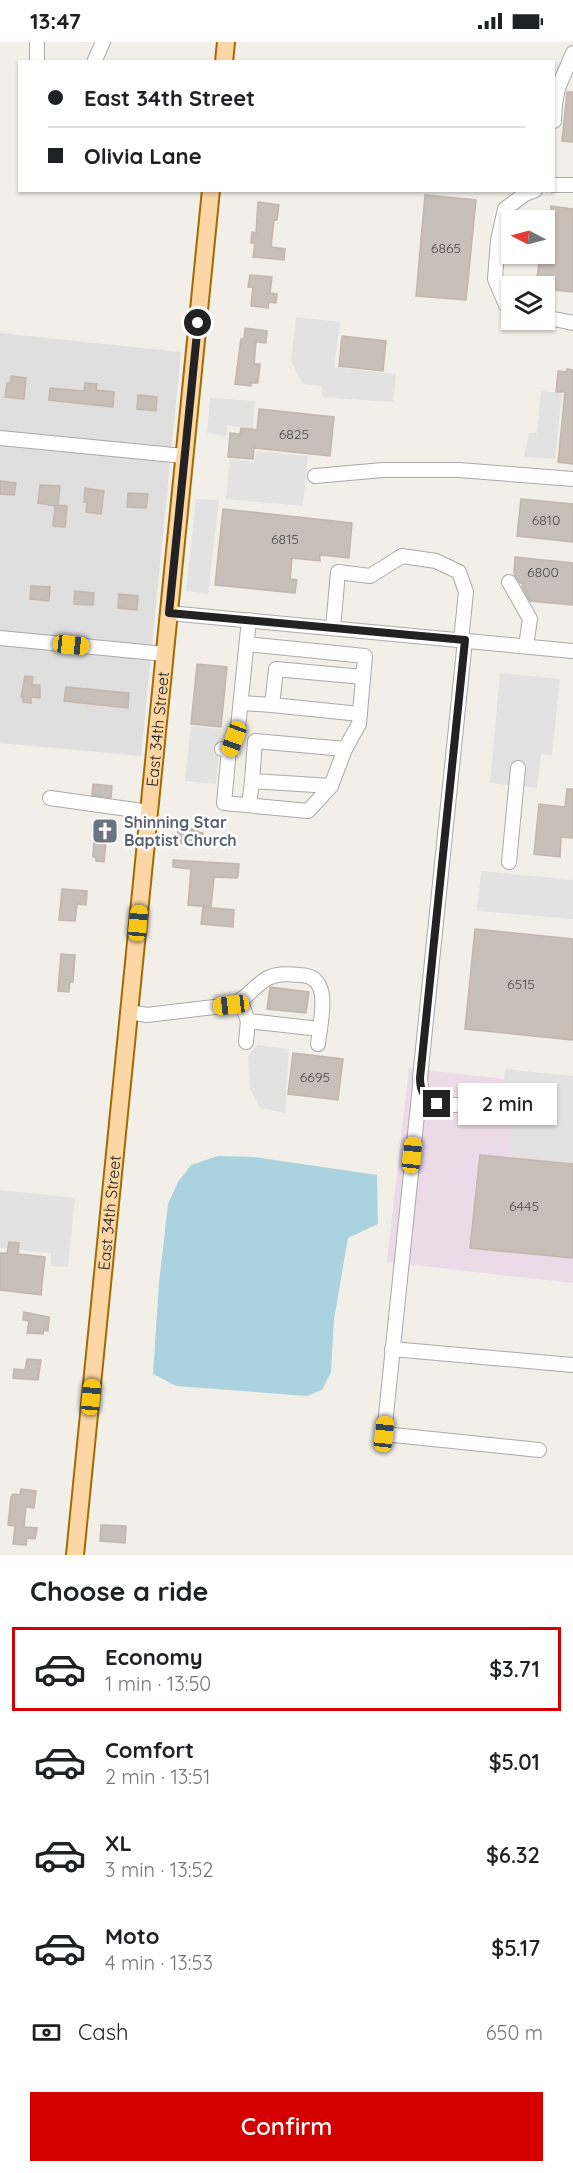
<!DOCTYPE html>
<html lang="en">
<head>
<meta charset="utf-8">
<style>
	body { margin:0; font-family:Quicksand,sans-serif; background:#f6f6f6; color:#202124; height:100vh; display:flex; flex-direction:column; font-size:22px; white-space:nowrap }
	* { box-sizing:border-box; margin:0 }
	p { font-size:20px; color:#757577 }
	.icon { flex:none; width:33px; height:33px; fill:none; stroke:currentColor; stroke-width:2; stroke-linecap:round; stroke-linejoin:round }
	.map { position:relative; height:1513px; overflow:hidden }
	.details { display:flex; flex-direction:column; background:#fff; flex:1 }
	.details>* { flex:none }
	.guide { position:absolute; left:18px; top:18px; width:537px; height:132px; border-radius:0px; box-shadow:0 2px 4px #0004; display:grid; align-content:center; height:132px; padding:0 30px; background:#fff }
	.needle { width:39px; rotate:276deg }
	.controls { position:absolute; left:501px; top:168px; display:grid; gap:12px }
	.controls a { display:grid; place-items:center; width:54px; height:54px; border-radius:0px; background:#fff; box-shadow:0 2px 4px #0004; font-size:30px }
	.end { position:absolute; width:27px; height:27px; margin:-14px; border:8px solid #222; background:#fff; box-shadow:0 0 0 3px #fff }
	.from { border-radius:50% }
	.bubble { position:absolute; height:42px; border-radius:0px; background:#fff; box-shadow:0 2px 4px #0004; font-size:20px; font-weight:600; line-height:42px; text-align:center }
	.car { position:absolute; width:18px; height:36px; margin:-18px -9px; border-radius:8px; box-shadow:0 0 4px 2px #0007; background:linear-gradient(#f5c518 24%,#345 0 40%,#f5c518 0 76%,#345 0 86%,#f5c518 0) }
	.guide b { display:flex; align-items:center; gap:21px; height:57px; font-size:22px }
	.guide b+b { border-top:2px solid #e0e0e0 }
	.guide i { width:15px; height:15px; background:#202124 }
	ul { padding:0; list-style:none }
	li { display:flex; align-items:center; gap:18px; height:84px; margin:0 12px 9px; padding:0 18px; border:3px solid transparent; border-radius:0px }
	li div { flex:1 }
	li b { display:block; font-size:22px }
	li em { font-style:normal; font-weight:600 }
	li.current { border-color:#d40000 }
	li>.icon { width:54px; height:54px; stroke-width:1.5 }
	h2 { padding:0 30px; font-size:27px; line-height:72px }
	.pay { display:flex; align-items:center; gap:15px; height:66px; padding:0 30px; font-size:22px }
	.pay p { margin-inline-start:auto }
	.action { display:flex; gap:12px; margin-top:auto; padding:12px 30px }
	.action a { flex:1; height:69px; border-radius:0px; background:#d40000; color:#fff; font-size:24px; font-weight:600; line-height:69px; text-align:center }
	.status { display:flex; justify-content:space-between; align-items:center; height:42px; padding:0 30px; background:#fff; direction:ltr }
	.status svg { height:16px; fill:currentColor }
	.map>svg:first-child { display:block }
	.residential { fill:#e0dfdf }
	.industrial { fill:#ebdbe8 }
	.parking { fill:#e2e2e2 }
	.water { fill:#aad3df }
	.building { fill:#c7bfb8; stroke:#c4b6ab; stroke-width:1.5 }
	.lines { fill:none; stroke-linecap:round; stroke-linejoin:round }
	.minor-casing { stroke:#a9a9a9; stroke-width:16 }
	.major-casing { stroke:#a06b00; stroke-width:20 }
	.minor { stroke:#fff; stroke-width:14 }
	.major { stroke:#fcd6a4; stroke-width:16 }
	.route { stroke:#222; stroke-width:8 }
	.labels { text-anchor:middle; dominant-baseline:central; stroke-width:5; stroke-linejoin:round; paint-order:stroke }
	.number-label { font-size:14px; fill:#4b4948 }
	.street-label { font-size:16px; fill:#222; stroke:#fff }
	.worship-label { font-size:16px; font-weight:bold; fill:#5b616d; stroke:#fff; text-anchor:start }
</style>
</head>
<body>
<div class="status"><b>13:47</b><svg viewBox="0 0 49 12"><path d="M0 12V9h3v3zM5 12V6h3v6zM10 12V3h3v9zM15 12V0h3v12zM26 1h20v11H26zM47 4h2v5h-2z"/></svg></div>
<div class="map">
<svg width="573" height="1513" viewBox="0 0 573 1513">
	<rect width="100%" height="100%" fill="#f2efe9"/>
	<polygon class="residential" points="0,291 181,310 141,714 0,701"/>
	<polygon class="industrial" points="409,1026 573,1045 573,1241 387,1220"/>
	<g class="parking">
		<polygon points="296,275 340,280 334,325 396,332 393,360 322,355 322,344 303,342 291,319"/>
		<polygon points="541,349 562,351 555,417 524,415 529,391 537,391"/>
		<polygon points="210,356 255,359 253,387 227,383 226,394 207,391"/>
		<polygon points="257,409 308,414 303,464 226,457 230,417 254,420"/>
		<polygon points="196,457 219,458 208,552 186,549"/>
		<polygon points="500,631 560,637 552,713 541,712 537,746 490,741"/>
		<polygon points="191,684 221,687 216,742 185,739"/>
		<polygon points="481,829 573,838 573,877 477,869"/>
		<polygon points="258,1003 289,1007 285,1071 260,1066 250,1047 248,1014"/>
		<polygon points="505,1027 573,1034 573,1121 509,1114 512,1087 503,1048"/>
		<polygon points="461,1048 493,1050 489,1085 458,1083"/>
		<polygon points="0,1148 75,1156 68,1225 51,1224 51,1211 0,1206"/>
	</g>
	<polygon class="water" points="218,1114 254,1115 377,1133 378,1182 348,1196 334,1277 331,1330 322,1348 307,1354 176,1344 153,1332 159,1241 168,1162 178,1140 191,1123"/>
	<g class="building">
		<polygon points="567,50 573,50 573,100 562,99"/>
		<polygon points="425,153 476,158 466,258 416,254"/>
		<polygon points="258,160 279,163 277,178 274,178 271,205 285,207 284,218 253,215 255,201 251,201 252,190 256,191"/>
		<polygon points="551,164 573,167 573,250 544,247 544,244 536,244 540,212 544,212 544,207 546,207"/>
		<polygon points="250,233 272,235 270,251 277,252 276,261 269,260 268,266 251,264 253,245 248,245"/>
		<polygon points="245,286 267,289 266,301 256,300 254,322 260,322 258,341 251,341 251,344 235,342 241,297 244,297"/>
		<polygon points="342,294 386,299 383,329 339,324"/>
		<polygon points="567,327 573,328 573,422 558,420 565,350 556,350 558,329 567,330"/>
		<polygon points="11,334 26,336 24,357 5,355 7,341 10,341"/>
		<polygon points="85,341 97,342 96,348 114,350 113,365 49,358 50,346 84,349"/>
		<polygon points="138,353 157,355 156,369 137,367"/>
		<polygon points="259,367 334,375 330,414 254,406 253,417 228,415 230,391 240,392 241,386 257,388"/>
		<polygon points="0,439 16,441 14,453 0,452"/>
		<polygon points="40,443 60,444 58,463 67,464 65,485 53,484 55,464 38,461"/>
		<polygon points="85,446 104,449 101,472 86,470 87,460 84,460"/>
		<polygon points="128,451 148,452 146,466 127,465"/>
		<polygon points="521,457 573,462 573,500 517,494"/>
		<polygon points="223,467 352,481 349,516 320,513 320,519 292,516 290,537 297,538 295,551 215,543"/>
		<polygon points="515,515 573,521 573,563 530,559 522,545 523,541 520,541 514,532"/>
		<polygon points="31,544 50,545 49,559 30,557"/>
		<polygon points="75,549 94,551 93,563 74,562"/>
		<polygon points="119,552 138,554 137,568 118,566"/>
		<polygon points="197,622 227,625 221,685 191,682"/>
		<polygon points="25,634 33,635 32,643 40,643 40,656 31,655 31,661 23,660 23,655 21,655"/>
		<polygon points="66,645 129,651 128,666 64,659"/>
		<polygon points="93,742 112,744 111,756 92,753"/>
		<polygon points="567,747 573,747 573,796 561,795 560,815 534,812 539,762 565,765"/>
		<polygon points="182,786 199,788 198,790 203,791 202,803 181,801 181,798 177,798 178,788 182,789"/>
		<polygon points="94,799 106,800 104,820 96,819 96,815 93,815"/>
		<polygon points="173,818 239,822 238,833 237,836 214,835 211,865 188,863 191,827 173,825"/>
		<polygon points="62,847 87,849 86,863 77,862 75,879 59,878"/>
		<polygon points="203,865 234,868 233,885 201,882"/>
		<polygon points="475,887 573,897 573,998 465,987"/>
		<polygon points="61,912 75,913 73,940 70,940 69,950 58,949"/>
		<polygon points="270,945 309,950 306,971 267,967"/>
		<polygon points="293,1011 343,1017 338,1058 288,1052"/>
		<polygon points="480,1113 573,1122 573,1216 470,1206"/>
		<polygon points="9,1200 19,1201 18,1212 45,1215 41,1253 0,1248 0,1211 7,1211"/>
		<polygon points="24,1270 49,1275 48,1289 44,1288 43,1292 27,1291 29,1279 23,1278"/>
		<polygon points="27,1317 41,1318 38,1338 13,1336 14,1327 25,1328"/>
		<polygon points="21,1447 36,1449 34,1466 26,1465 24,1485 37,1486 35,1497 27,1496 26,1503 13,1502 15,1484 8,1483 11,1455 13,1452 20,1453"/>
		<polygon points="101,1483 126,1484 125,1501 100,1499"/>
	</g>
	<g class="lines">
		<defs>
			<g id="minor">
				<polyline points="37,0 37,20"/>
				<polyline points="94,20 103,0"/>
				<polyline points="554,47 558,46 573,11"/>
				<polyline points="554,61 555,62 558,46"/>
				<polyline points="554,79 555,62"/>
				<polyline points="554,143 573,143"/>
				<polyline points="512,265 506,263 495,237 498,198 505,167 525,152 535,148"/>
				<polyline points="544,275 573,281"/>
				<polyline points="0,396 184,414"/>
				<polyline points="315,434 383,428 459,428 573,437"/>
				<polyline points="509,540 530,577 526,604"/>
				<polyline points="169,571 573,609"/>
				<polyline points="333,586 338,530 370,534 402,514 436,519 459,530 466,550 461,598"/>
				<polyline points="0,596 165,612"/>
				<polyline points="247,602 365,614 359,682 345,707"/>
				<polyline points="241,661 272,663"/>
				<polyline points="360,672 272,663 276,627 363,635"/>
				<polyline points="222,707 229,708 224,761 308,769 331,744 252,739 249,763"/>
				<polyline points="229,708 238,685 249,578"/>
				<polyline points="252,739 255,699 345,707 331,744"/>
				<polyline points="50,756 149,770"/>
				<polyline points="509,820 518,726"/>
				<polyline points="241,960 248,979 320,987"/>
				<path d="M129 970 147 973 231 963C248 957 254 943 268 936 278 931 289 932 300 933 334 934 320 979 318 1002"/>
				<polyline points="246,1000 248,979"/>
				<polyline points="420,1044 384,1392 539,1408"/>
				<path d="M456 1063C434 1062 421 1061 420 1036L465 598"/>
				<polyline points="392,1307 573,1323"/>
			</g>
			<g id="major">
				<polyline points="224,20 226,0"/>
				<path id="s1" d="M75 1513 211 148"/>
			</g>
		</defs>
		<use href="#minor" class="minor-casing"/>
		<use href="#major" class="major-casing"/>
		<use href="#minor" class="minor"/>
		<use href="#major" class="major"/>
	</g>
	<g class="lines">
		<path class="route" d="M198 281 169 571 465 598 420 1036C420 1048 424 1058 437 1062"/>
	</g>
	<defs>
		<symbol id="church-square" viewBox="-11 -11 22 22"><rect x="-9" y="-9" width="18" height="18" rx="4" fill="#6b7280" stroke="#fff"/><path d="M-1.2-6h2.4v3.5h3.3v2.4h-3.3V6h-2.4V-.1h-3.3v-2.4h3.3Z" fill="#fff"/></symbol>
	</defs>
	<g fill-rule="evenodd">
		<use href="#church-square" x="90" y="774" width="30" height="30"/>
	</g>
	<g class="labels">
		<g class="number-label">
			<text x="446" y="206">6865</text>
			<text x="294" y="392">6825</text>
			<text x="546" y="478">6810</text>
			<text x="285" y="497">6815</text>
			<text x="543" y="530">6800</text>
			<text x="521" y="942">6515</text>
			<text x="315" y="1035">6695</text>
			<text x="524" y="1164">6445</text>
		</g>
		<g class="street-label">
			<text stroke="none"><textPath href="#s1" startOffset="830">East 34th Street</textPath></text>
			<text stroke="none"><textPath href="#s1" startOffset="344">East 34th Street</textPath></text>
		</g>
		<g class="worship-label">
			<text x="124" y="780">Shinning Star<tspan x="124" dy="18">Baptist Church</tspan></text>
		</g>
	</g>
</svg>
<div class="controls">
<a><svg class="needle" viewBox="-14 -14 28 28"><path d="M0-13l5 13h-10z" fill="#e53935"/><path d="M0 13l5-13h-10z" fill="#757577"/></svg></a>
<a><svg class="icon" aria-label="layers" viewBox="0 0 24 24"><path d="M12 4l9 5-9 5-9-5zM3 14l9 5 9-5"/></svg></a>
</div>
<i class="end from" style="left:198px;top:281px"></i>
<i class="end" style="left:437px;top:1062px"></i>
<div class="bubble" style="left:458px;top:1041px;width:99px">2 min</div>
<i class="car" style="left:71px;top:603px;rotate:96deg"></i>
<i class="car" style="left:234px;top:697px;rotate:200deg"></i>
<i class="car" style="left:138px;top:881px;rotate:5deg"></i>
<i class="car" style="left:231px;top:963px;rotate:263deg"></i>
<i class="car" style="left:412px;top:1113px;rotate:6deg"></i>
<i class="car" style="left:91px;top:1355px;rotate:5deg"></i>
<i class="car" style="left:384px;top:1392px;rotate:6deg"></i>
<div class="guide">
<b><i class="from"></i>East 34th Street</b>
<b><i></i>Olivia Lane</b>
</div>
</div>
<section class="details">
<h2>Choose a ride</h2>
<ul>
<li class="current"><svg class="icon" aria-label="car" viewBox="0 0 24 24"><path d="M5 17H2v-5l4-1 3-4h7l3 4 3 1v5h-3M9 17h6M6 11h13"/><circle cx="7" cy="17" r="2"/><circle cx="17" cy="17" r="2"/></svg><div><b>Economy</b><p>1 min · 13:50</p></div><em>$3.71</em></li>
<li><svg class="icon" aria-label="car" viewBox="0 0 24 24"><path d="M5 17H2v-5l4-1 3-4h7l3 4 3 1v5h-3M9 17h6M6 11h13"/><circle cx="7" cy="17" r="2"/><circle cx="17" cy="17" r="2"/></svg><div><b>Comfort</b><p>2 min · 13:51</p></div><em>$5.01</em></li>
<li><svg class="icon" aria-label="car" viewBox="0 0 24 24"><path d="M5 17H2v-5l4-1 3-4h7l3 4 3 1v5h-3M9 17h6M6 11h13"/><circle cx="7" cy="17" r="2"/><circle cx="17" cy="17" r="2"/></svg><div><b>XL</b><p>3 min · 13:52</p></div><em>$6.32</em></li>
<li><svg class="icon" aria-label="car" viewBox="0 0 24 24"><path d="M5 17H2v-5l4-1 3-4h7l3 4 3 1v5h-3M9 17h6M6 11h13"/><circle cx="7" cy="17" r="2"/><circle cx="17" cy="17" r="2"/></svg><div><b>Moto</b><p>4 min · 13:53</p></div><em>$5.17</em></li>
</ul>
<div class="pay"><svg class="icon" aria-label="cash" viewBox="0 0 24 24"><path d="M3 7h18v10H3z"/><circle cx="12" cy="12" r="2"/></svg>Cash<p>650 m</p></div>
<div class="action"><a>Confirm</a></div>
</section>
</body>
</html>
